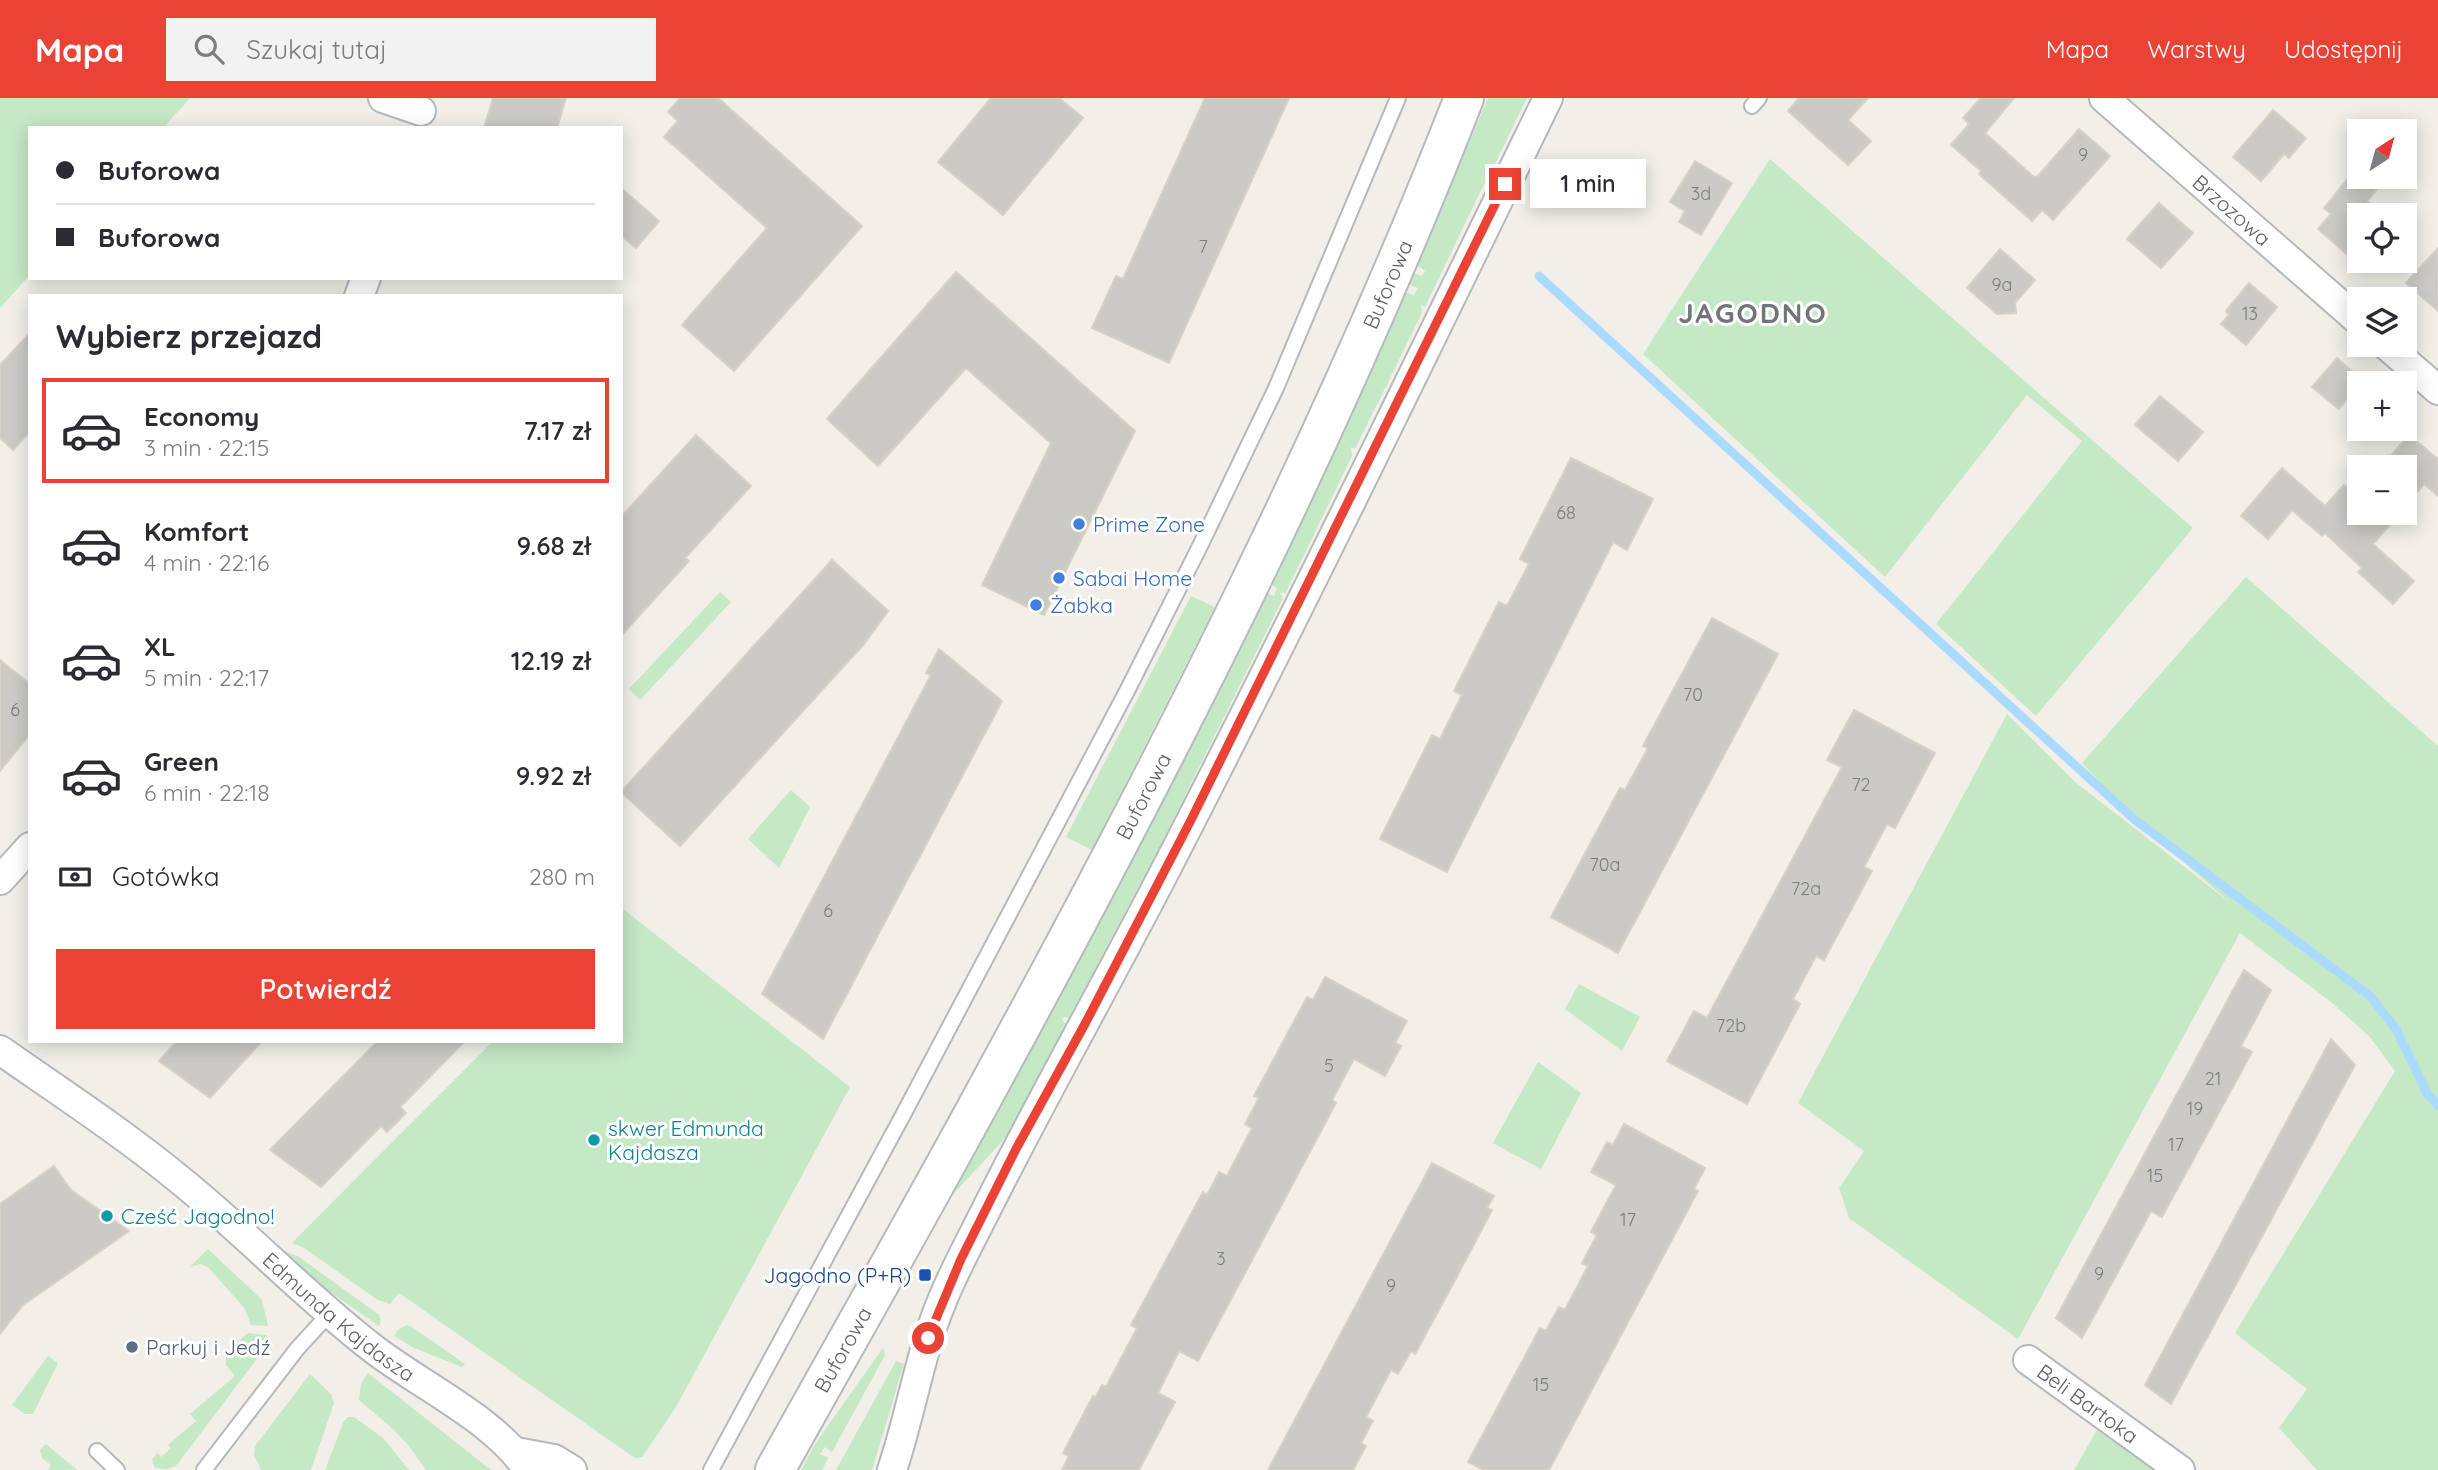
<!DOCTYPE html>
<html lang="pl">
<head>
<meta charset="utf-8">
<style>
	body { margin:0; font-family:Quicksand,sans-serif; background:#f2f2f3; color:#2b2b33; height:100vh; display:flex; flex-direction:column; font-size:26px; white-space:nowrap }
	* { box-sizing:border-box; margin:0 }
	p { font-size:23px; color:#7c7c81 }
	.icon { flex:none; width:38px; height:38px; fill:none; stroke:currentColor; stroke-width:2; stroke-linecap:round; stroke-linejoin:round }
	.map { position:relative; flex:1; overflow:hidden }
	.details { position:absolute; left:28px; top:196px; width:595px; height:749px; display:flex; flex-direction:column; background:#fff; border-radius:0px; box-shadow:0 4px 18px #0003 }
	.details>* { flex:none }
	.top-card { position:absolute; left:28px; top:28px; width:595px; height:154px; border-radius:0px; box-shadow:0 4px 18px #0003; display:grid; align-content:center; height:154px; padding:0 28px; background:#fff }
	.needle { width:46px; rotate:36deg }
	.controls { position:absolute; left:2347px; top:21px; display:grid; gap:14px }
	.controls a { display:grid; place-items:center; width:70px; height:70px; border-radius:0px; background:#fff; box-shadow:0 4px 18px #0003; font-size:35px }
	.end { position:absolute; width:32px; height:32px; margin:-16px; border:9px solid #ea4335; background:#fff; box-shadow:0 0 0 4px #fff }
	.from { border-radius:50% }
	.bubble { position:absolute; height:49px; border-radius:0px; background:#fff; box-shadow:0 4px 18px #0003; font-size:23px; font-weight:600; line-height:49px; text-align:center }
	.top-card b { display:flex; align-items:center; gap:24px; height:66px; font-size:26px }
	.top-card b+b { border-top:2px solid #e1e1e2 }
	.top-card i { width:18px; height:18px; background:#2b2b33 }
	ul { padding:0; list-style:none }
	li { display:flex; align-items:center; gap:21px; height:105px; margin:0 14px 10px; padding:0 14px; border:4px solid transparent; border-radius:0px }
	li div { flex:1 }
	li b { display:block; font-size:26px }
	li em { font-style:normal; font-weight:600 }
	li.active { border-color:#ea4335 }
	li>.icon { width:63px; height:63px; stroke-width:1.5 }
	h2 { padding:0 28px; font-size:32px; line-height:84px }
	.pay { display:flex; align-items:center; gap:18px; height:77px; padding:0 28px; font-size:26px }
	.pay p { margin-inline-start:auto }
	.action { display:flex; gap:14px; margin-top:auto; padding:14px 28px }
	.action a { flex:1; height:80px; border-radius:0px; background:#ea4335; color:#fff; font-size:28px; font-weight:600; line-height:80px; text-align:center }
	header { display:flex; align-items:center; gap:42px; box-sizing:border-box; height:98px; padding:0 35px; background:#ea4335; color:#fff }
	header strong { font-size:33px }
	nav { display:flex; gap:38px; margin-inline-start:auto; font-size:24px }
	.search { width:490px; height:63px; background:#f2f2f3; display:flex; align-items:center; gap:18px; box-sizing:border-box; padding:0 24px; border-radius:0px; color:#7c7c81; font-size:26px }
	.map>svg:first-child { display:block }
	.green { fill:#c5e8c5 }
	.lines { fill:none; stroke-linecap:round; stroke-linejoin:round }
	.stream { stroke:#aadaff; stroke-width:9 }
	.building { fill:#cccac5; stroke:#d6d1c6; stroke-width:2 }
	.lane-casing { stroke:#b5b8bc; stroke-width:18 }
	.street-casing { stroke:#b5b8bc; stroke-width:32 }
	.secondary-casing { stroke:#b6babf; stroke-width:42 }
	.lane { stroke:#fff; stroke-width:14 }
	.street { stroke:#fff; stroke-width:28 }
	.secondary { stroke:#fff; stroke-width:38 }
	.route { stroke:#ea4335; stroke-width:9 }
	.shop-dot { fill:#3f7fe0; stroke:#fff; stroke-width:2.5 }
	.culture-dot { fill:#0f9aa8; stroke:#fff; stroke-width:2.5 }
	.transit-dot { fill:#1a4fb4; stroke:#fff; stroke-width:2.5 }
	.service-dot { fill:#5c6f8a; stroke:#fff; stroke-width:2.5 }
	.labels { text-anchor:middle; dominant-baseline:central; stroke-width:6; stroke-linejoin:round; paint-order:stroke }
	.number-label { font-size:18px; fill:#7a7d7f }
	.street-label { font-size:21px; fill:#5f6368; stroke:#fff }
	.shop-label { font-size:21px; fill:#366cbe; stroke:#fff; text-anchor:start }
	.culture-label { font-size:21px; fill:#0d838f; stroke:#fff; text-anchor:start }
	.transit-label { font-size:21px; fill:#164399; stroke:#fff; text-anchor:end }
	.service-label { font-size:21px; fill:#4e5e75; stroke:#fff; text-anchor:start }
	.district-label { font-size:28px; font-weight:bold; letter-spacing:2px; fill:#70757a; stroke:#fff }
</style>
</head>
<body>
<header>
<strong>Mapa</strong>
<div class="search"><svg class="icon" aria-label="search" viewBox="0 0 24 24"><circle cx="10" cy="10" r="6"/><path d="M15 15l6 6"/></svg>Szukaj tutaj</div>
<nav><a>Mapa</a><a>Warstwy</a><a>Udostępnij</a></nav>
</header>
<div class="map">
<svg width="2438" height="1372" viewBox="0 0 2438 1372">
	<rect width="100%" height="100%" fill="#f1efe8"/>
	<g class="green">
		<polygon points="0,0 190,0 163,30 30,30 30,177 0,210"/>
		<polygon points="1488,0 1527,0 1491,74 1488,71 1486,74 1488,78 1425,209 1421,207 1422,215 1355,351 1351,349 1352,358 1285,496 1282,494 1280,496 1283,500 1154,760 1069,920 1064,919 1062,922 1067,926 1007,1038 945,1105 1266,495 1274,498 1277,490 1270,486 1405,194 1414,197 1418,190 1408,186 1413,175 1422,178 1425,173 1417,167"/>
		<polygon points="1770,61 2193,430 2036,618 1936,526 2082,343 2027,297 1885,479 1643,256"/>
		<polygon points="2246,479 2438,648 2438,1372 2317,1372 2279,1330 2307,1291 2235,1235 2395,973 2370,939 2331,904 2240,835 2018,1241 1849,1120 1839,1090 1864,1053 1798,1005 2007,616 2075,684 2232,806 2135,722 2082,665"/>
		<polygon points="720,494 731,504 640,602 629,591"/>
		<polygon points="1191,498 1215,509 1092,752 1066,739"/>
		<polygon points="791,692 810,709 779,770 748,741"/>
		<polygon points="623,811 850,989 676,1309 642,1359 635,1360 399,1195 390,1206 378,1202 304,1150 292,1145 493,943 621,943"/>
		<polygon points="1579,886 1640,919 1622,953 1565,911"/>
		<polygon points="1538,964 1581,995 1541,1071 1493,1045"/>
		<polygon points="208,1151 262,1202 268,1228 251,1227 245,1211 208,1169 200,1166 190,1169"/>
		<polygon points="280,1151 299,1159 378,1216 381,1221 379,1228 313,1182 279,1153"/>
		<polygon points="407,1227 412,1229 465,1266 462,1269 414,1250 394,1238 398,1232"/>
		<polygon points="248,1235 267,1237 262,1254 176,1368 167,1371 155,1370 152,1361 158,1355 161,1359 171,1350 168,1347 196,1323 190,1316 235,1278 226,1267 226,1258 224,1256"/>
		<polygon points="883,1250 885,1257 832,1354 825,1349 820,1356 828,1360 822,1372 801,1372 817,1343"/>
		<polygon points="48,1258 58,1265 33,1316 25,1316 12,1307"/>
		<polygon points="896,1263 904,1266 872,1372 836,1372"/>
		<polygon points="368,1275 491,1372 426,1372 409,1348 393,1331 359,1302 361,1286"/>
		<polygon points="310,1276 331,1296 334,1305 311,1372 261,1372 254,1357 255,1348"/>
		<polygon points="348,1319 354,1319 383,1340 409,1372 325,1372 344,1323"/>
		<polygon points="2097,1332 2154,1372 2074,1372"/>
		<polygon points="46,1346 77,1372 48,1372 51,1367 42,1360 40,1352"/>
	</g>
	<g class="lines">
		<polyline class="stream" points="1539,178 2135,722 2370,898 2396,931 2428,997 2438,1007"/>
	</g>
	<g class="building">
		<polygon points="493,0 566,0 557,30 484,30"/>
		<polygon points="680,0 718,0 862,128 734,273 682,227 767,130 664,39 678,23 668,14"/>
		<polygon points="991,0 1059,0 1083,20 1003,117 938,64"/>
		<polygon points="1205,0 1289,0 1169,265 1092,230 1116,178 1123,181"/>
		<polygon points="1799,0 1868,0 1848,22 1871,43 1848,67 1788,13"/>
		<polygon points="1981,0 2014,0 1985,35 2034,79 2038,78 2079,31 2110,58 2053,122 2042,112 2032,123 1979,76 1981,73 1951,47 1969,26 1963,20"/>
		<polygon points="2273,12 2306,40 2289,60 2284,56 2261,83 2233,59"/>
		<polygon points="1695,63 1732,85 1701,137 1679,124 1685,113 1670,104"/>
		<polygon points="2349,79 2387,79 2367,103 2383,117 2359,117 2359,167 2318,131 2331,116 2324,110"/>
		<polygon points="621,90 659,123 636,150 621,137"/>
		<polygon points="2159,105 2193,135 2161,170 2127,141"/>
		<polygon points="2438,150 2438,213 2406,185"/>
		<polygon points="2000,151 2035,182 2015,205 2016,215 1997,216 1967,190"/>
		<polygon points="956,174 1135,333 1044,517 982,487 1051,345 966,270 878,368 827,321"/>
		<polygon points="2249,185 2277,209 2246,247 2221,226 2229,217 2226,213"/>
		<polygon points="30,235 30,333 13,352 0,340 0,267"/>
		<polygon points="2337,260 2363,283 2359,285 2339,311 2312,289"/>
		<polygon points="2160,298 2203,334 2178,363 2135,327"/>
		<polygon points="696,337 751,388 685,460 689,463 621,538 621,419"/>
		<polygon points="2409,337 2438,361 2438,398 2424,386 2404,409 2404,369 2381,369"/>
		<polygon points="1571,360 1653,401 1627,452 1613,444 1447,774 1380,741 1432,637 1440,641 1462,597 1454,593 1499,504 1507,508 1529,466 1520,461"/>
		<polygon points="2282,370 2325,408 2344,387 2359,400 2359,415 2400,415 2373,446 2414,483 2393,506 2358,474 2362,470 2325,435 2322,438 2292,412 2268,441 2241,418"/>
		<polygon points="832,462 888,513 864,546 680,748 621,694"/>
		<polygon points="1712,520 1778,556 1618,855 1551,819 1620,690 1625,692 1648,650 1643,648"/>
		<polygon points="939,551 1002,603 823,941 762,896 931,577 926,575"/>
		<polygon points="0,562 30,586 30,636 0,673"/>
		<polygon points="1854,612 1935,655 1895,730 1887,726 1864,769 1872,773 1824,862 1816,858 1793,901 1800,906 1747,1006 1667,963 1694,913 1707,920 1842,669 1827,662"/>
		<polygon points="2244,872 2271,892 2241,948 2252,954 2162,1119 2151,1113 2082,1240 2056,1220"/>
		<polygon points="1325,879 1407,923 1395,945 1401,948 1385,978 1354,961 1332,1002 1336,1005 1198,1263 1179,1253 1158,1295 1175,1304 1139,1372 1062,1372 1069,1358 1063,1355 1093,1298 1095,1300 1102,1287 1106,1289 1137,1230 1131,1227 1203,1094 1207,1097 1219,1074 1227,1078 1252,1030 1245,1026 1259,1000 1254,998 1307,899 1313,902"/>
		<polygon points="2331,941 2355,967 2171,1306 2145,1287"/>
		<polygon points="177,943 262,943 210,1000 159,963"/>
		<polygon points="378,943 465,943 400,1009 406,1015 387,1034 381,1028 321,1089 270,1052"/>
		<polygon points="1624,1026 1705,1070 1694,1091 1698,1093 1549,1372 1484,1372 1468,1364 1540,1230 1546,1233 1559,1209 1565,1212 1588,1168 1582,1165 1597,1137 1591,1134 1616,1087 1591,1074 1607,1044 1613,1047"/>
		<polygon points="1432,1065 1494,1098 1487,1110 1492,1112 1453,1186 1415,1256 1411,1253 1398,1276 1391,1272 1366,1319 1373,1323 1361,1345 1366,1348 1353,1372 1268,1372"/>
		<polygon points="54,1068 71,1092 129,1133 23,1207 0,1236 0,1106"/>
	</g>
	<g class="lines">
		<defs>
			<g id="lane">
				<polyline points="1752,8 1759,0"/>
				<polyline points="97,1353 117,1372"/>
				<polyline points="204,1372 297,1251 329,1216"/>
				<polyline points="711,1372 903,1017 1128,591 1201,446 1276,290 1398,0"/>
			</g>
			<g id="street">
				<polyline points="383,0 421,13"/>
				<path id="s1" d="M2104 0 2359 223"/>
				<polyline points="359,198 366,180"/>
				<polyline points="2386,247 2438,292"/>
				<polyline points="0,782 30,749"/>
				<path id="s2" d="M0 952C60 994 123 1035 180 1082 246 1135 304 1197 371 1249 419 1287 495 1321 528 1372"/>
				<path id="s3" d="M2028 1262 2180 1372"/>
				<polyline points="516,1354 554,1361 572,1372"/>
				<path d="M892 1372C911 1316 919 1258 942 1203 954 1173 970 1144 985 1114 1042 1000 1105 889 1164 775 1296 519 1422 259 1548 0"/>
			</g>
			<g id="secondary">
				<path id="s4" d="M775 1372C850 1237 927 1103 1000 967 1171 653 1334 333 1464 0"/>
			</g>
		</defs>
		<use href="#lane" class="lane-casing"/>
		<use href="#street" class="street-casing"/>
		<use href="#secondary" class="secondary-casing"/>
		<use href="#lane" class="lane"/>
		<use href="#street" class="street"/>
		<use href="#secondary" class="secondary"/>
	</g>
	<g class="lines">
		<polyline class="route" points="928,1240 961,1161 1016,1051 1086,924 1191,722 1505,86"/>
	</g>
	<g class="shop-dot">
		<circle cx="1079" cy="426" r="7"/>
		<circle cx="1059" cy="480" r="7"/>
		<circle cx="1036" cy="507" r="7"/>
	</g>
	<g class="culture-dot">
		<circle cx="594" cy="1042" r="7"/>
		<circle cx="107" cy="1118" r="7"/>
	</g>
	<rect class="transit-dot" x="918" y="1170" width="14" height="14" rx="3.5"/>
	<circle class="service-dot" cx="132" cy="1249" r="7"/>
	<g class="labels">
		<g class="number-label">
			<text x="2083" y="56">9</text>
			<text x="1701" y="95">3d</text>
			<text x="1203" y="148">7</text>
			<text x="2002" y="186">9a</text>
			<text x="2250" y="215">13</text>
			<text x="1566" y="414">68</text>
			<text x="1693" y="596">70</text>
			<text x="15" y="611">6</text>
			<text x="1861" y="686">72</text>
			<text x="1605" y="766">70a</text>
			<text x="1806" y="790">72a</text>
			<text x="828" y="812">6</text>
			<text x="1731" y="927">72b</text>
			<text x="1329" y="967">5</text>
			<text x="2213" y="980">21</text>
			<text x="2195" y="1010">19</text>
			<text x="2176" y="1046">17</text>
			<text x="2155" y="1077">15</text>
			<text x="1628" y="1121">17</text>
			<text x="1221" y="1160">3</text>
			<text x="2099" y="1175">9</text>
			<text x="1391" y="1187">9</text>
			<text x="1541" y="1286">15</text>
		</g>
		<g class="street-label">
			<text stroke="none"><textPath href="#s1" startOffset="170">Brzozowa</textPath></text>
			<text stroke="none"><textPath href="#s4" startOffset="1335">Buforowa</textPath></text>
			<text stroke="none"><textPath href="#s4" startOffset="768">Buforowa</textPath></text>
			<text stroke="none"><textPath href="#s2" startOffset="432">Edmunda Kajdasza</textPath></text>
			<text stroke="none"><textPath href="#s4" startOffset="138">Buforowa</textPath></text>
			<text stroke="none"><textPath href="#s3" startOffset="74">Beli Bartoka</textPath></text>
		</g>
		<g class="shop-label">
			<text x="1093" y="426">Prime Zone</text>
			<text x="1073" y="480">Sabai Home</text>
			<text x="1050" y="507">Żabka</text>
		</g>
		<g class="culture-label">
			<text x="608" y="1030">skwer Edmunda<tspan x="608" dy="24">Kajdasza</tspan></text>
			<text x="121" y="1118">Cześć Jagodno!</text>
		</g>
		<g class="transit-label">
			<text x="911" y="1177">Jagodno (P+R)</text>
		</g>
		<g class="service-label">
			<text x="146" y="1249">Parkuj i Jedź</text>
		</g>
		<g class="district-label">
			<text x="1753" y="214">JAGODNO</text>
		</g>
	</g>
</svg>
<div class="controls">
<a><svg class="needle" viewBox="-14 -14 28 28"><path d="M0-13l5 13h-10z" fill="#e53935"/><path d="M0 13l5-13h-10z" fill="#7c7c81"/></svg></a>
<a><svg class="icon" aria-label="locate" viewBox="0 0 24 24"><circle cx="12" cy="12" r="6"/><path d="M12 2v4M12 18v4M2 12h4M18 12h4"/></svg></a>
<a><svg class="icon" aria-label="layers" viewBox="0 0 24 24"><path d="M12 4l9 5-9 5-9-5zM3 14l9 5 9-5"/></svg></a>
<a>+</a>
<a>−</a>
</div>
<i class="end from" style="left:928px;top:1240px"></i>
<i class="end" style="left:1505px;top:86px"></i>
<div class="bubble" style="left:1530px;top:61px;width:116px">1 min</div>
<div class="top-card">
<b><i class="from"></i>Buforowa</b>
<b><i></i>Buforowa</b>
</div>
<section class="details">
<h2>Wybierz przejazd</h2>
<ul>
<li class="active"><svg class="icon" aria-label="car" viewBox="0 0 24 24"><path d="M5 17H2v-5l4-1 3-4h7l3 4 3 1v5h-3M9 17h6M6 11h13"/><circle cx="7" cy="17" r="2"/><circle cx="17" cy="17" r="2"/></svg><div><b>Economy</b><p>3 min · 22:15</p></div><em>7.17 zł</em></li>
<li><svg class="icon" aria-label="car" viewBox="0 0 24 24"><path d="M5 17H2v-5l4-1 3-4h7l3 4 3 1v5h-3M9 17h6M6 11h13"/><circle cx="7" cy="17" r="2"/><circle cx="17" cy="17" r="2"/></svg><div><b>Komfort</b><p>4 min · 22:16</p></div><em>9.68 zł</em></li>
<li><svg class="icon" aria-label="car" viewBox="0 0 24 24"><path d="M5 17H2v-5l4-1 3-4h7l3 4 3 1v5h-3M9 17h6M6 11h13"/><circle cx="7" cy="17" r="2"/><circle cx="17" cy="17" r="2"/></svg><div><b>XL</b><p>5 min · 22:17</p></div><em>12.19 zł</em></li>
<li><svg class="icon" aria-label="car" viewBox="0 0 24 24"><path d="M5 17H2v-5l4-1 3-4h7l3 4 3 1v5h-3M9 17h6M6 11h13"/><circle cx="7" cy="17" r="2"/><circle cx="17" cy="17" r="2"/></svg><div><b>Green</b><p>6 min · 22:18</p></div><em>9.92 zł</em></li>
</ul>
<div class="pay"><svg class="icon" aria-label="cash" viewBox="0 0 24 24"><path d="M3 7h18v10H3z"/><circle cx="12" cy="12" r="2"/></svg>Gotówka<p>280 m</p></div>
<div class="action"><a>Potwierdź</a></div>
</section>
</div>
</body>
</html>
